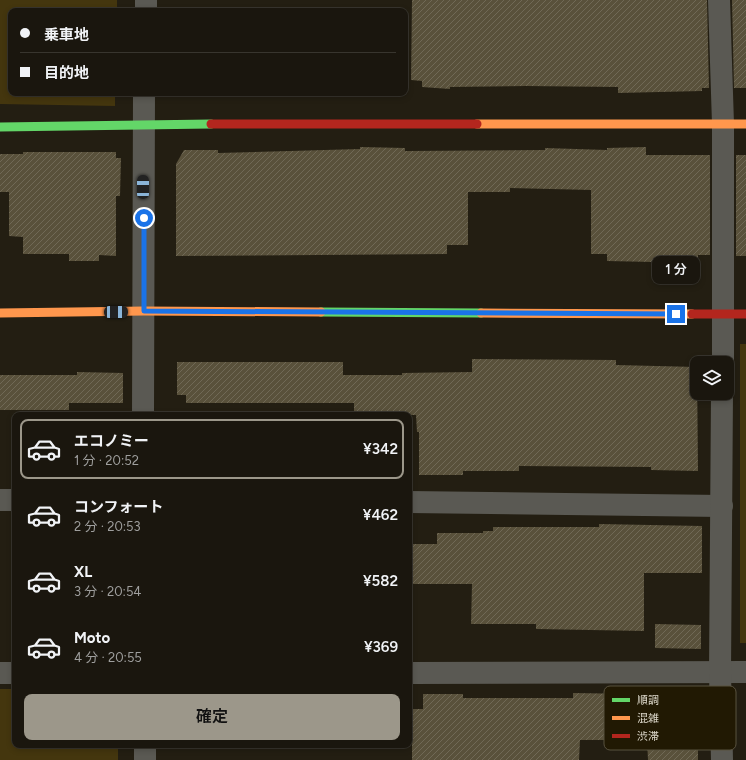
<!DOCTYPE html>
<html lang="ja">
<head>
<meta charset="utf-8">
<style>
	body { margin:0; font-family:Figtree,"Noto Sans JP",sans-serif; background:#27231c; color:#f1f3f6; height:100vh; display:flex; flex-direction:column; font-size:15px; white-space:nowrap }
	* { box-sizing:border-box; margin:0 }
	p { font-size:13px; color:#9f9f9e }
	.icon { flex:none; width:22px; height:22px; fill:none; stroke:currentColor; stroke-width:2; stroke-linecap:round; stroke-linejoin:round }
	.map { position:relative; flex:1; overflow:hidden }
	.sheet { position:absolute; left:12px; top:412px; width:400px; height:336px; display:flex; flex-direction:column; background:#1a160e; border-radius:8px; box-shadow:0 2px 6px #0003,0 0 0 1px #38352e }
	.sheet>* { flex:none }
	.guide { position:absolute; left:8px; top:8px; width:400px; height:88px; border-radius:8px; box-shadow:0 2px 6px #0003,0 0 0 1px #38352e; display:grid; align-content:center; height:88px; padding:0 12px; background:#1a160e }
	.buttons { position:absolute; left:690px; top:356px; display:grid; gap:8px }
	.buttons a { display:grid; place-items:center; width:44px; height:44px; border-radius:8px; background:#1a160e; box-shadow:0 2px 6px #0003,0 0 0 1px #38352e; font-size:20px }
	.end { position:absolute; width:18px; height:18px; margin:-9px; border:5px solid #1a73e8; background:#fff; box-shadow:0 0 0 2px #fff }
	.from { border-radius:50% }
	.bubble { position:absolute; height:28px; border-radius:8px; background:#1a160e; box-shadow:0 2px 6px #0003,0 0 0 1px #38352e; font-size:13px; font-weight:600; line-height:28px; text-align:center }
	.car { position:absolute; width:12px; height:24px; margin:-12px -6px; border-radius:5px; box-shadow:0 0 3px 1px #0007; background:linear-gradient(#222 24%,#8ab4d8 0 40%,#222 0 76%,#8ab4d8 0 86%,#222 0) }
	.guide b { display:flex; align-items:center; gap:14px; height:38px; font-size:15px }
	.guide b+b { border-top:1px solid #38352e }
	.guide i { width:10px; height:10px; background:#f1f3f6 }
	ul { padding:7px 0 0; list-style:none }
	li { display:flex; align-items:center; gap:12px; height:60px; margin:0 8px 6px; padding:0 4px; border:2px solid transparent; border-radius:8px }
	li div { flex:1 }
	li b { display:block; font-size:15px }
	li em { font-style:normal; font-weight:600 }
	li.on { border-color:#9c978a }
	li>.icon { width:36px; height:36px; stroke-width:1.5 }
	.primary-button { display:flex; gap:8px; margin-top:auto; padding:8px 12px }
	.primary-button a { flex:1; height:46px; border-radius:8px; background:#9c978a; color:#111; font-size:16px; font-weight:600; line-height:46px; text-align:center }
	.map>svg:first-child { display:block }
	.green { fill:#44360e }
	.building { fill:url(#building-hatch) }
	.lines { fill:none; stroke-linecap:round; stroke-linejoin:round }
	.street { stroke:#5a5953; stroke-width:22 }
	.fast { stroke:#63d668; stroke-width:9 }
	.slow { stroke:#ff974d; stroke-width:9 }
	.jam { stroke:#b3261e; stroke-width:9 }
	.route { stroke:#1a73e8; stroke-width:5 }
	.key { fill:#211903; stroke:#59523f; stroke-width:1 }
	.key-label { font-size:11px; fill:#ddd8cb }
</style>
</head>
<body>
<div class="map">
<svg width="746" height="760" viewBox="0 0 746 760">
	<defs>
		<pattern id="building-hatch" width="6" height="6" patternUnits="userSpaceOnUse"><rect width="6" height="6" fill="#59513b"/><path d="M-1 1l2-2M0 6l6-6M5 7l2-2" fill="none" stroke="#706956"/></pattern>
	</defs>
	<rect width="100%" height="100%" fill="#231e12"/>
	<g class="green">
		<polygon points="0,0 117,0 117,11 11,11 11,93 115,93 115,106 0,104"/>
		<rect x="740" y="344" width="6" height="299"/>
		<polygon points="0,689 15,689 15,745 118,745 118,760 0,760"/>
	</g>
	<g class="building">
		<polygon points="412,0 707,0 709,88 702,88 702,91 618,93 618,87 526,86 450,87 450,89 422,87 422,81 411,80"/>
		<polygon points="732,0 746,0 746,88 734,88"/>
		<polygon points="360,147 405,148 405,151 545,150 545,148 607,150 607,148 646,147 646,155 710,155 710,255 698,255 698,263 607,261 607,254 591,254 591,190 510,188 510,192 468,192 468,245 447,245 447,254 176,256 176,164 184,150 218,150 218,153 360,149"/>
		<polygon points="23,152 116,152 116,158 121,158 120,196 116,196 116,256 99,255 99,261 69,261 69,254 23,254 23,237 9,236 9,192 0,192 0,154 23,154"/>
		<rect x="736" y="155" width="10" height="101"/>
		<polygon points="472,359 616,360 616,365 697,367 698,471 651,470 651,467 519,466 519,471 463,471 463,475 419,475 419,432 417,432 416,415 402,415 402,412 354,412 354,403 186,403 186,395 177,395 177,362 343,362 343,375 402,375 402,373 472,372"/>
		<polygon points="77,372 123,373 123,403 69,403 69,410 0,410 0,375 77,375"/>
		<polygon points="599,524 702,526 702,573 644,573 644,631 536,629 536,624 471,624 472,584 410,584 410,544 437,544 437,533 483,533 483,531 493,531 493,527 599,527"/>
		<polygon points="655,624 701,625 701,649 655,648"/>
		<polygon points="573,693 698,695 698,760 648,760 647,740 580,740 579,760 412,760 412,709 423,709 423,694 463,694 463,698 573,698"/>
	</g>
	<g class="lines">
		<g class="street">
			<polyline points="719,0 723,124 723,363"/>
			<polyline points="146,11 146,0"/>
			<polyline points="143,415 144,93"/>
			<polyline points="0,500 15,500"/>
			<polyline points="409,502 722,506"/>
			<polyline points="0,673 15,673"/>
			<polyline points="409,673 746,672"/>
			<polyline points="145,760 145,745"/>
			<polyline points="722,760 720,673 722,393"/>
		</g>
		<g class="fast">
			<polyline points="0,127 211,124"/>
			<polyline points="321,312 481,313"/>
		</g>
		<g class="slow">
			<polyline points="477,124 746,124"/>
			<polyline points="0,313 144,311 321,312"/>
			<polyline points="481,313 692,314"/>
		</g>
		<g class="jam">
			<polyline points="211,124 477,124"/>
			<polyline points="692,314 746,314"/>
		</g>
	</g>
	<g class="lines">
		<polyline class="route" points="144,218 144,311 676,314"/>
	</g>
	<rect x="604" y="686" width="132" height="64" rx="6" class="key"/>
	<rect x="612" y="698" width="18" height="4" fill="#63d668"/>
	<rect x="612" y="716" width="18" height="4" fill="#ff974d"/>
	<rect x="612" y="734" width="18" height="4" fill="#b3261e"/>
	<g class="key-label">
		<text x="637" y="704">順調</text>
		<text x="637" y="722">混雑</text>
		<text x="637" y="740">渋滞</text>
	</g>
</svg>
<div class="buttons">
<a><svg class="icon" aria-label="layers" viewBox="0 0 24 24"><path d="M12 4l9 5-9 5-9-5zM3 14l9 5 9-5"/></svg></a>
</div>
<i class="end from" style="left:144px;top:218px"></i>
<i class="end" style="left:676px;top:314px"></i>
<div class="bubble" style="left:652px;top:256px;width:48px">1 分</div>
<i class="car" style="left:143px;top:187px;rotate:0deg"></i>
<i class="car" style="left:116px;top:312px;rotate:89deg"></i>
<div class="guide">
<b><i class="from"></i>乗車地</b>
<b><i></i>目的地</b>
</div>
<section class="sheet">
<ul>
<li class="on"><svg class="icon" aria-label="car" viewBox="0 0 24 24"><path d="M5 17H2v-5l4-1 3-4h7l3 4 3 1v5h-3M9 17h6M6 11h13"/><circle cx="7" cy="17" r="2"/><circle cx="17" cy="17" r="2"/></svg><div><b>エコノミー</b><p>1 分 · 20:52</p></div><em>¥342</em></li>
<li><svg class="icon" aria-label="car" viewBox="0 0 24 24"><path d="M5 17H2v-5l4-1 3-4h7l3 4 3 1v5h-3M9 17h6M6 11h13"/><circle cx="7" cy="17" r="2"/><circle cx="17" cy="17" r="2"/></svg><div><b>コンフォート</b><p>2 分 · 20:53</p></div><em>¥462</em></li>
<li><svg class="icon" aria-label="car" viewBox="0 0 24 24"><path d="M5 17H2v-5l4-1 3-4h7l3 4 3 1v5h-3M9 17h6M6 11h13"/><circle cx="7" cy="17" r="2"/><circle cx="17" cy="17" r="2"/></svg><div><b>XL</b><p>3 分 · 20:54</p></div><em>¥582</em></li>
<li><svg class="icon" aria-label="car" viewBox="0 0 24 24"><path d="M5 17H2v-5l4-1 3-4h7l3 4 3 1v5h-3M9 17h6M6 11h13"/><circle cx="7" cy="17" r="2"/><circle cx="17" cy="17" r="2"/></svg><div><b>Moto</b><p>4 分 · 20:55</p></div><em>¥369</em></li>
</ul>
<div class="primary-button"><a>確定</a></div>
</section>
</div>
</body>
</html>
